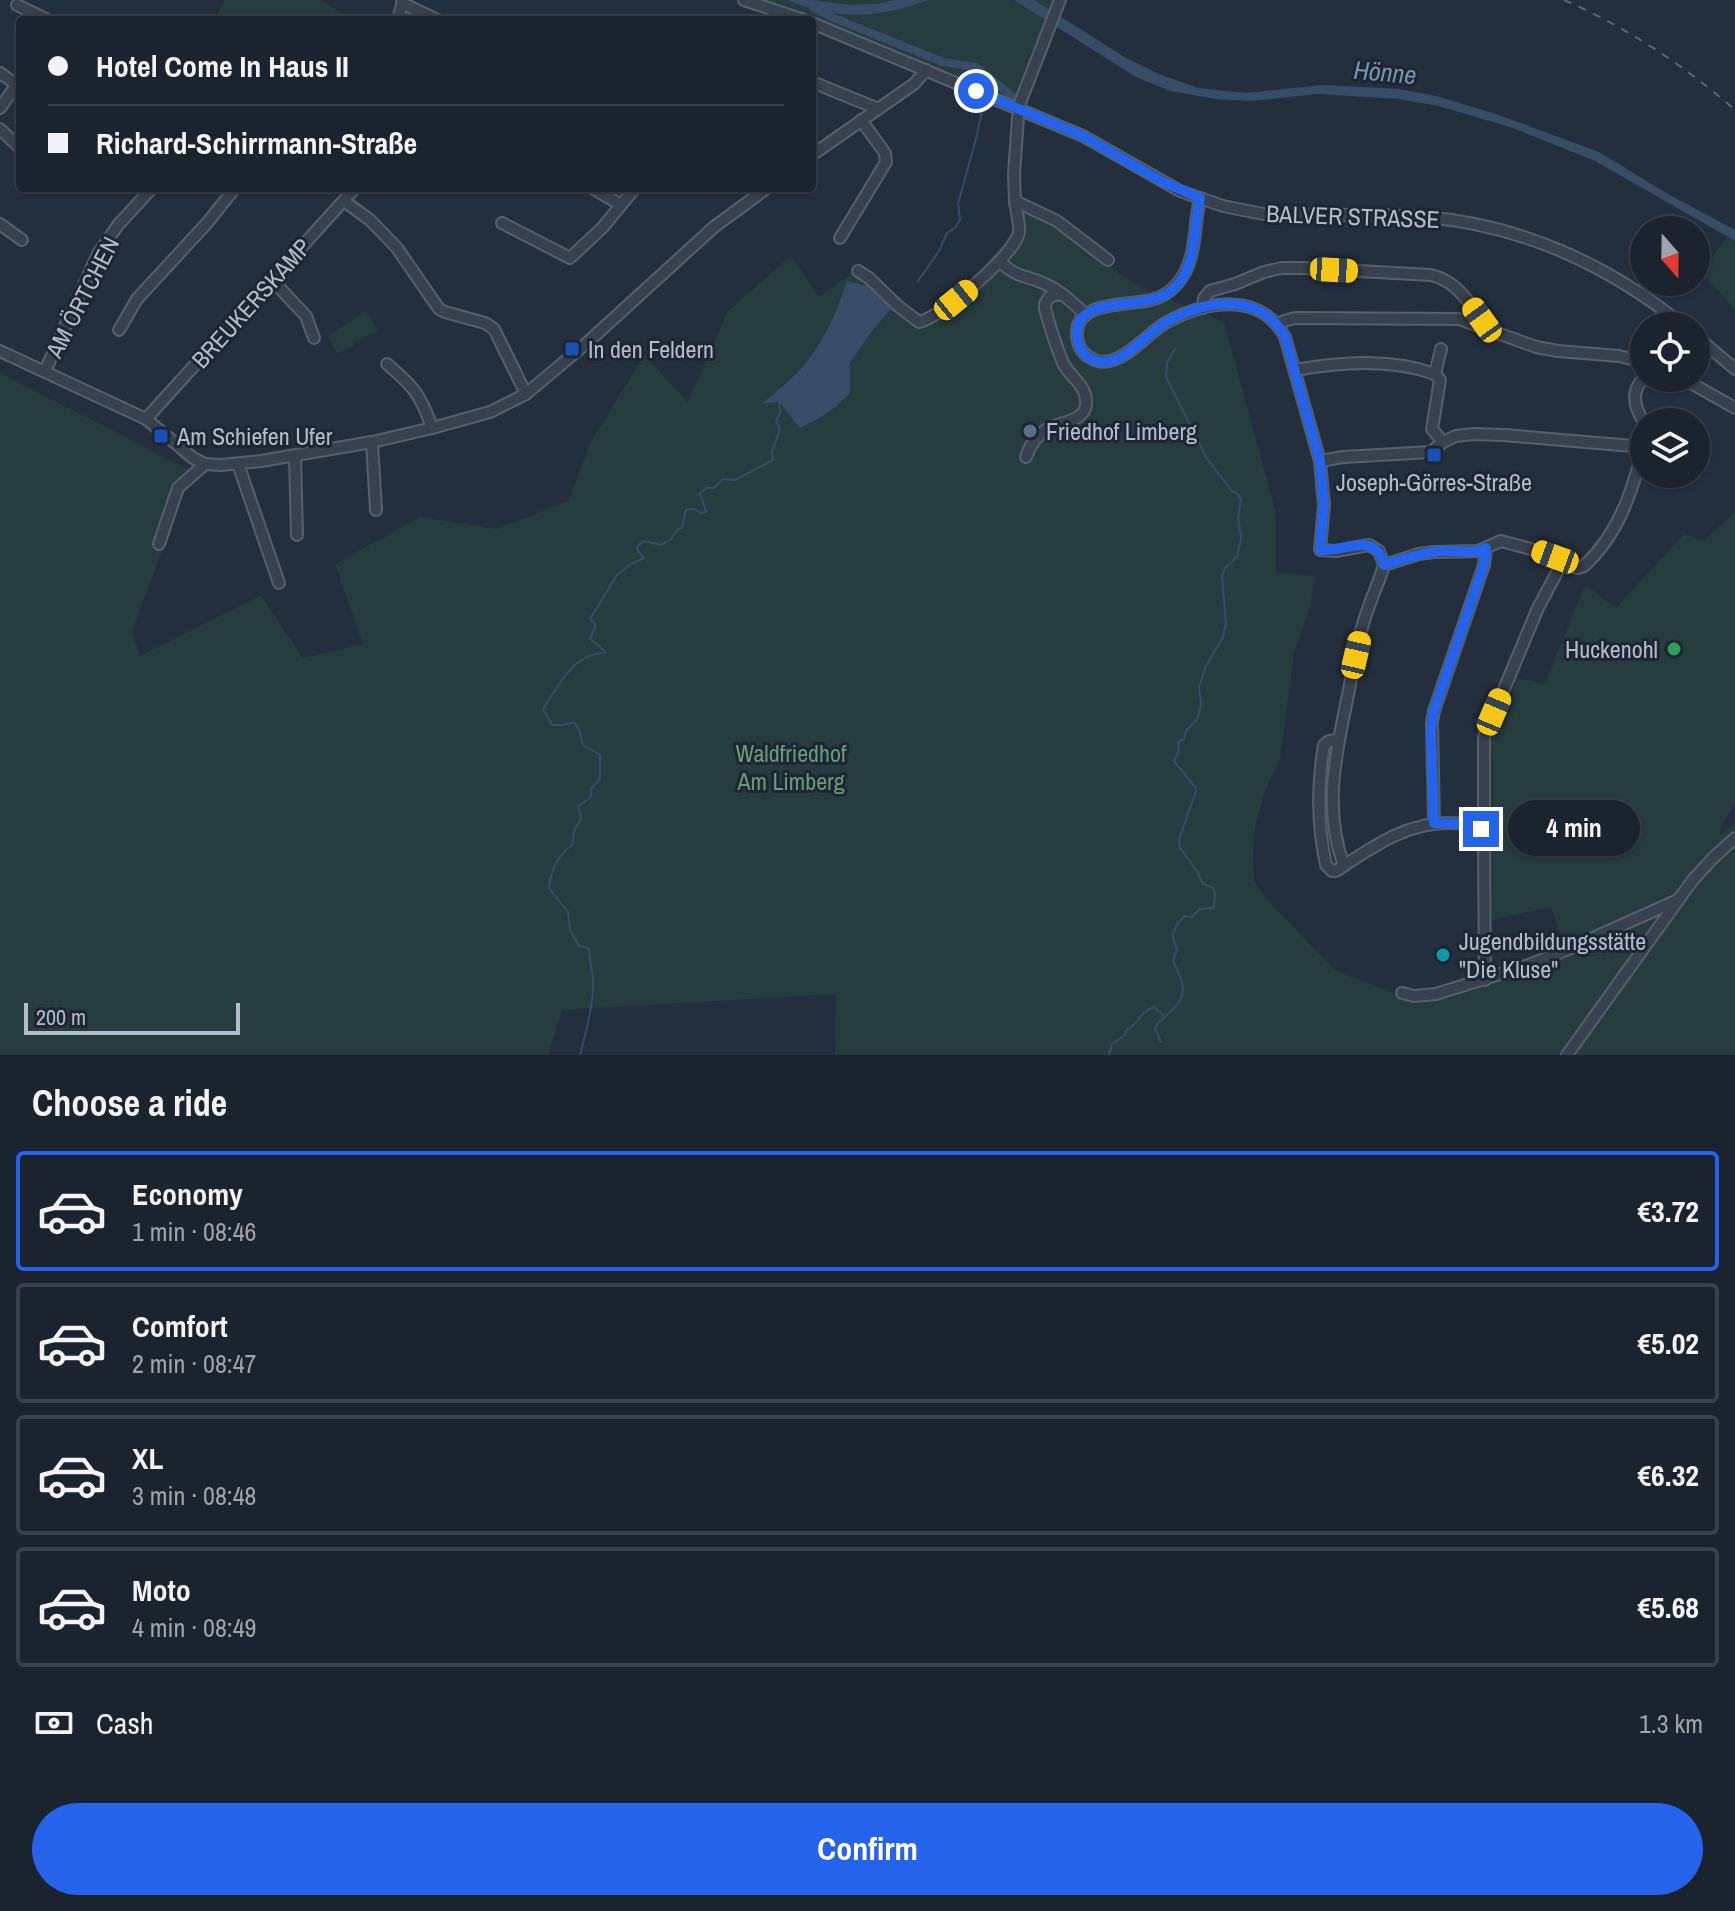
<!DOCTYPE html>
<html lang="en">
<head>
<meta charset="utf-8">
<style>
	body { margin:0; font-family:"Archivo Narrow",sans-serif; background:#242b36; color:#f1f3f6; height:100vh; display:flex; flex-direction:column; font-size:30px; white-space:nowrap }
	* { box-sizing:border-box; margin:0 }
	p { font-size:26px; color:#a0a4aa }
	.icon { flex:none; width:44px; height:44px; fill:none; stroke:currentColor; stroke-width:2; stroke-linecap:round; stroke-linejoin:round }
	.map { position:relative; height:1055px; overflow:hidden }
	.sheet { display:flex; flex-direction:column; background:#1b232e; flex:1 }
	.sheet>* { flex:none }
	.hud { position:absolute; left:16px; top:16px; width:800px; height:176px; border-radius:8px; box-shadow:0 2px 6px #0004,0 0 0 2px #39404a; display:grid; align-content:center; height:176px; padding:0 32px; background:#1b232e }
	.needle { width:52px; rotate:160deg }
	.fabs { position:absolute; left:1630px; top:216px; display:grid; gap:16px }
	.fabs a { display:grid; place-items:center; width:80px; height:80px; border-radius:50%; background:#1b232e; box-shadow:0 2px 6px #0004,0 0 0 2px #39404a; font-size:40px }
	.scale { position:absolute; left:24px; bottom:20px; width:216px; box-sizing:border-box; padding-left:8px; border:4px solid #b4bcc9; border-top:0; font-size:22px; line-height:28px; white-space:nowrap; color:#b4bcc9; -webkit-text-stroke:6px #1d2633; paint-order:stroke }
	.end { position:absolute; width:36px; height:36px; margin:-18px; border:10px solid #2563eb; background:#fff; box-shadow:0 0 0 4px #fff }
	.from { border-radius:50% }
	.bubble { position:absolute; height:56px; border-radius:28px; background:#1b232e; box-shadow:0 2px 6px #0004,0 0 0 2px #39404a; font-size:26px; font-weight:700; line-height:56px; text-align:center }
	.car { position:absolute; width:24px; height:48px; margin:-24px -12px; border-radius:10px; box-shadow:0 0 6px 2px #0007; background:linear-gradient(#f5c518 24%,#345 0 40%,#f5c518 0 76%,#345 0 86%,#f5c518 0) }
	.hud b { display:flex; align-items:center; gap:28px; height:76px; font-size:30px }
	.hud b+b { border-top:2px solid #39404a }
	.hud i { width:20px; height:20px; background:#f1f3f6 }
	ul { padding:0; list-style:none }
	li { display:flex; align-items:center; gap:24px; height:120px; margin:0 16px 12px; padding:0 16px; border:4px solid #39404a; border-radius:8px }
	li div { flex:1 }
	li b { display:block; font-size:30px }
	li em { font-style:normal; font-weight:700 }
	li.current { border-color:#2563eb }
	li>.icon { width:72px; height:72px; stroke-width:1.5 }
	h2 { padding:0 32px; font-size:36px; line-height:96px }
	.pay { display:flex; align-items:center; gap:20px; height:88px; padding:0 32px; font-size:30px }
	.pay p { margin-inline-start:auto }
	.cta { display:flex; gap:16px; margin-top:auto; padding:16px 32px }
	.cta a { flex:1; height:92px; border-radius:48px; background:#2563eb; color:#fff; font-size:32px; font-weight:700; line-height:92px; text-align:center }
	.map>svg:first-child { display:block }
	.green { fill:#263c3f; fill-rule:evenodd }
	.water { fill:#394c67 }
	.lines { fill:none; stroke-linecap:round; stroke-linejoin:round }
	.stream { stroke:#394c67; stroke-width:2 }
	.canal { stroke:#394c67; stroke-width:8 }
	.minor-casing { stroke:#565f6c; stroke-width:14 }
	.minor { stroke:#38414e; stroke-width:10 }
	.rail { stroke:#5a6575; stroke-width:2; stroke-dasharray:8 8; stroke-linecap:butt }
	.route { stroke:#2563eb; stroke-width:10 }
	.transit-dot { fill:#1a4fb4; stroke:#1d2633; stroke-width:3 }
	.service-dot { fill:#5c6f8a; stroke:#1d2633; stroke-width:3 }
	.leisure-dot { fill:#2e9e5b; stroke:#1d2633; stroke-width:3 }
	.culture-dot { fill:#0f9aa8; stroke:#1d2633; stroke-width:3 }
	.labels { text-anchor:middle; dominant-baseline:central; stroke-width:6; stroke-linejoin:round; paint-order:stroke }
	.street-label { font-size:24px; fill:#b4bcc9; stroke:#1d2633 }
	.poi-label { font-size:24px; fill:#b4bcc9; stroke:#1d2633; text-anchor:start }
	.park-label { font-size:24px; fill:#6b9a76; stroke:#1d2633 }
	.water-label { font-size:26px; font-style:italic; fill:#7c92b1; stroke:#1d2633 }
</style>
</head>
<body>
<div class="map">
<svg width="1735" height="1055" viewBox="0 0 1735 1055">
	<rect width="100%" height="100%" fill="#242f3e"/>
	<g class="green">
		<polygon points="225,0 322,0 351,20 214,20"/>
		<polygon points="766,0 1051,0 1055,2 1018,94 1011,100 897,51"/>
		<path d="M1021 207 1043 217 1134 284 1224 322 1275 509 1276 573 1314 576 1311 604 1294 653 1280 758 1264 793 1255 828 1253 858 1254 880 1259 889 1275 908 1336 971 1407 998 1446 994 1448 999 1472 990 1566 950 1551 907 1492 920 1493 767 1490 738 1518 678 1545 684 1585 585 1616 608 1684 534 1704 541 1735 512V803L1721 826 1720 835 1735 823V1055H835L836 994 562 1010 548 1055H0V373L191 471 132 632 140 656 261 596 303 658 363 644 335 564 421 517 497 529 568 501 591 442 644 355 688 402 728 311 791 256 819 297 855 271 920 325 964 290 1016 228ZM892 306 870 332 850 364V393L800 428 779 402 763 403 802 367 824 338 837 312Z"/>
		<polygon points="1727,237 1735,241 1735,310 1701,271"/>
		<polygon points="366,311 379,331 353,342 354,346 337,354 328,336"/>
	</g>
	<g class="water">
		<path d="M788 0H812L850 5 876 4 894 0H928C882 18 834 21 788 0Z"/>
		<polygon points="1014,0 1034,0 1126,58 1159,74 1198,88 1246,93 1323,85 1399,89 1436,96 1496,114 1599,152 1668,194 1735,230 1735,241 1595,161 1513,128 1439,106 1398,99 1318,94 1250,101 1216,99 1170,91 1136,77"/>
		<path d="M847 281 868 286 892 305 870 332 850 363V393C835 409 819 419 800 428L779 402 762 404C776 391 792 379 804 365 825 339 837 312 847 281Z"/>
	</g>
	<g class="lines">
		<g class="stream">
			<polyline points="918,281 939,251 947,233 955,228 960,220 958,204 977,135 983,106"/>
			<polyline points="848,364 870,332 892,306"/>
			<path d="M1161 1042 1155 1028C1159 1020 1166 1016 1173 1009 1190 994 1182 979 1173 961L1177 949 1172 936 1177 924 1185 916 1192 917 1200 909 1214 908 1215 893 1212 887 1203 884 1197 871 1180 848 1179 840 1196 791 1195 787 1174 761 1179 751 1178 742 1184 739 1186 731 1196 721 1199 714 1201 703 1199 687 1206 666 1223 637 1226 623 1222 576 1225 568 1237 557 1241 538 1238 518 1241 500 1238 494 1232 491 1207 459 1166 377 1167 363 1175 349"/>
			<path d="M580 1055C586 1031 594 1004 593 979 592 968 589 959 589 948L579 946 570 930 568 912 549 888C551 870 557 856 572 845L574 831 581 818 578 806C585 800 593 801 591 789L600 779V755L583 745 579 730 574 722 562 725H552L543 709C558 686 574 653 604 653L605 651 590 639 596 625 590 619 617 575 631 564 644 558 638 551 637 547 643 541 661 545 671 539 678 529 682 528 686 510 694 509 701 513 706 512 700 493 707 488H714L723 479 735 480 773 460 772 452 780 429 776 421 780 413 779 401"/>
			<path d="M1109 1055 1112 1044 1125 1035 1127 1029C1139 1024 1139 1012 1154 1007L1163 1015"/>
		</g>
		<polyline class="canal" points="813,7 829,16 943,62 976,67 1016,99"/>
		<defs>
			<g id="minor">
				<polyline points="744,0 804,20"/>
				<polyline points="402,3 438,20"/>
				<polyline points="17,5 48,20"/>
				<polyline points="398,20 403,0"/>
				<path d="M812 23 1083 136 1180 191 1223 206 1263 214C1316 216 1370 213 1423 217 1520 224 1609 265 1684 326"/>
				<polyline points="0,73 17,85"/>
				<polyline points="812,82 876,108"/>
				<polyline points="0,108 20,80"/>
				<polyline points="1018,108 1060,0"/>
				<polyline points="1018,117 1014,174 1015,201 1057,221 1108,260"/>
				<polyline points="0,129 20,148"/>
				<polyline points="812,155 914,84 926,70"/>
				<polyline points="592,188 621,205"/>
				<path d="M1200 198C1193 227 1198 262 1176 285 1169 293 1160 298 1151 300 1128 306 1073 300 1077 337 1078 345 1082 353 1089 357 1116 376 1146 333 1167 322 1207 301 1260 291 1285 337L1320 461 1324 505 1320 550 1336 551 1369 545 1379 551 1384 565"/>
				<polyline points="344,201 370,220 397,248 439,309 445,312 485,323 494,329 526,394"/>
				<polyline points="502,223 570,258 603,227 635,188"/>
				<polyline points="0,224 22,240"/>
				<polyline points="840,238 886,162 885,153 861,120"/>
				<path d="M1000 262C1017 278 1026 275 1045 284 1061 291 1074 304 1086 315"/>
				<path d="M858 271 869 278 898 306 919 322C940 318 1016 254 1019 232 1020 223 1016 211 1015 201"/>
				<polyline points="272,280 306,316 314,338"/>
				<path d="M1203 308 1204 298 1210 291 1235 284 1264 272 1282 268H1303L1431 275C1461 282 1471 309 1491 329"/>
				<polyline points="1278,325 1284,321 1295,318 1459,319 1536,347 1558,351 1619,356 1644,362"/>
				<polyline points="119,330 137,299 208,222 235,188"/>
				<polyline points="1696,336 1735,369"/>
				<polyline points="0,351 146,419 193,458 205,464 221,465 261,461 372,442 432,428 490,412 526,394 589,341 714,227 767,188"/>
				<path d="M387 364C413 386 421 395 432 428"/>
				<path d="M1295 370C1341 362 1390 358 1435 374L1440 380 1432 429 1443 442"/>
				<polyline points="45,371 98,254 118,225 152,188"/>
				<polyline points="1435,374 1441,349"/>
				<polyline points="1682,378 1735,408"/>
				<polyline points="146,419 355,188"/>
				<path d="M1644 422C1634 407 1630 392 1644 378"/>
				<polyline points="372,442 376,510"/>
				<polyline points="295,456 297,535"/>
				<path d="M1026 457C1030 445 1038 434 1049 428 1062 421 1088 422 1086 400 1085 384 1069 376 1063 363 1056 346 1050 327 1045 309V304L1050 296 1062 294"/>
				<path d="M1320 461 1343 457 1431 452 1443 442 1456 436 1473 434 1504 435 1644 447C1632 491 1619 534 1584 566L1578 568 1531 549 1501 541 1478 551 1434 552 1419 554 1384 565"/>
				<polyline points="238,464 279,583"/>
				<polyline points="159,544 178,488 205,464"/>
				<path d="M1339 740 1329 741 1324 745C1317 786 1317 824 1326 865L1332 871H1336C1371 848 1406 822 1450 823 1461 823 1471 824 1481 829L1484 839 1485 980"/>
				<polyline points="1434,823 1432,722 1434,711 1484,565 1486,548"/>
				<polyline points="1484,834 1484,737 1538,608 1563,561"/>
				<path d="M1344 866C1322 808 1337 748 1349 690 1354 661 1359 633 1369 606 1374 592 1380 579 1384 565"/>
				<polyline points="1402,993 1414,996 1436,994 1529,965 1566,950 1678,900"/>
				<polyline points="1567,1055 1692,881 1713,858 1735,838"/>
			</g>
		</defs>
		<use href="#minor" class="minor-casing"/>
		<use href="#minor" class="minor"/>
		<path class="rail" d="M1564 0C1626 27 1684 65 1735 110"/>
	</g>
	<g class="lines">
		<path class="route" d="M976 91 1083 136 1161 181 1200 198C1193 227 1198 262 1177 285 1170 293 1160 298 1150 300 1129 306 1073 300 1077 337 1078 345 1082 353 1089 358 1115 375 1142 338 1162 325 1200 300 1260 290 1285 337L1320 461 1324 505 1320 550C1346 552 1375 530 1384 565 1403 559 1421 553 1441 551 1456 550 1473 555 1486 548L1484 565 1434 711 1431 731 1434 823 1466 824 1481 829"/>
	</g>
	<g class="transit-dot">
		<rect x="564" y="341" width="16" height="16" rx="4"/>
		<rect x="153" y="428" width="16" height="16" rx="4"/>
		<rect x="1426" y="447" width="16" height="16" rx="4"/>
	</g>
	<circle class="service-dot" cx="1030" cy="431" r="8"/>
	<circle class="leisure-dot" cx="1674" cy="649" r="8"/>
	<circle class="culture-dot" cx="1443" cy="955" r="8"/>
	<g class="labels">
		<g class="street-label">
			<text transform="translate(1353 216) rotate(2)">BALVER STRASSE</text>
			<text transform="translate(82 297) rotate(-63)">AM ÖRTCHEN</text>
			<text transform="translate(251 303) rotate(-48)">BREUKERSKAMP</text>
		</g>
		<g class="poi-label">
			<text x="588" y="349">In den Feldern</text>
			<text x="1046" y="431">Friedhof Limberg</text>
			<text x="177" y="436">Am Schiefen Ufer</text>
			<text x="1434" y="482" text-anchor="middle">Joseph-Görres-Straße</text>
			<text x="1658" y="649" text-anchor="end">Huckenohl</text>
			<text x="1459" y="941">Jugendbildungsstätte<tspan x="1459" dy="28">"Die Kluse"</tspan></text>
		</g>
		<g class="park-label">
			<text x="791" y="753">Waldfriedhof<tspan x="791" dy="28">Am Limberg</tspan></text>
		</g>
		<g class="water-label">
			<text transform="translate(1385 72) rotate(5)">Hönne</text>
		</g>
	</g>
</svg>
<div class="fabs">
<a><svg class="needle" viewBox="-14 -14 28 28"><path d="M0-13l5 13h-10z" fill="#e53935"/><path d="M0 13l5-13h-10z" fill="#a0a4aa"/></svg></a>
<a><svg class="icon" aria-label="locate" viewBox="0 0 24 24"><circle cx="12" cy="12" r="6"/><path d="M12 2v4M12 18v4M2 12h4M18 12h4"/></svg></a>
<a><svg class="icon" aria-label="layers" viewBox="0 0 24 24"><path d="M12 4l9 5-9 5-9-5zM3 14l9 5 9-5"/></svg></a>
</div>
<div class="scale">200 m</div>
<i class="end from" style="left:976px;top:91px"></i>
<i class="end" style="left:1481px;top:829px"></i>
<div class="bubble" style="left:1508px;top:800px;width:132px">4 min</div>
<i class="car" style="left:1334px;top:270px;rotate:93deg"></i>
<i class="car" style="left:956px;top:300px;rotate:51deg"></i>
<i class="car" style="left:1482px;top:320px;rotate:324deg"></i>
<i class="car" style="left:1555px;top:557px;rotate:290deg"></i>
<i class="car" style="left:1356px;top:655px;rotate:13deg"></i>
<i class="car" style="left:1494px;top:712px;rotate:23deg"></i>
<div class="hud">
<b><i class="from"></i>Hotel Come In Haus II</b>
<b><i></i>Richard-Schirrmann-Straße</b>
</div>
</div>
<section class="sheet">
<h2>Choose a ride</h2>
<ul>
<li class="current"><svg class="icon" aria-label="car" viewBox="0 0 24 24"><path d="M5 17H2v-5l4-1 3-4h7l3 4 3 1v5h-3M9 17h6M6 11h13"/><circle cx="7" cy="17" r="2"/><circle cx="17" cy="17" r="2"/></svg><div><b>Economy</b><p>1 min · 08:46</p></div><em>€3.72</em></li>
<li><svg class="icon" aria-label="car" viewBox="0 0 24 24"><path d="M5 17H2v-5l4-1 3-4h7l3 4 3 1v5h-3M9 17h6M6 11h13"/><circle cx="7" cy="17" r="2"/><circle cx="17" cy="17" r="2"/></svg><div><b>Comfort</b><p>2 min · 08:47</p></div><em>€5.02</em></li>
<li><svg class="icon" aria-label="car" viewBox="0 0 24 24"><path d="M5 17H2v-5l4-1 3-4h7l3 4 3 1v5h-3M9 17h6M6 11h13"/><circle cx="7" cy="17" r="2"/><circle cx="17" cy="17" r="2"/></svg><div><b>XL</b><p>3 min · 08:48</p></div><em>€6.32</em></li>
<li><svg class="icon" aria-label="car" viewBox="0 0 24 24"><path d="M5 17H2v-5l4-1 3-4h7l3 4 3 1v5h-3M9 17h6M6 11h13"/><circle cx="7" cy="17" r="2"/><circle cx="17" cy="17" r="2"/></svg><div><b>Moto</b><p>4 min · 08:49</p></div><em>€5.68</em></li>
</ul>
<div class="pay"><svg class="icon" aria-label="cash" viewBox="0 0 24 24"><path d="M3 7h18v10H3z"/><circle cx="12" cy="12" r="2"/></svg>Cash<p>1.3 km</p></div>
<div class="cta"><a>Confirm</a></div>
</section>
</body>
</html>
